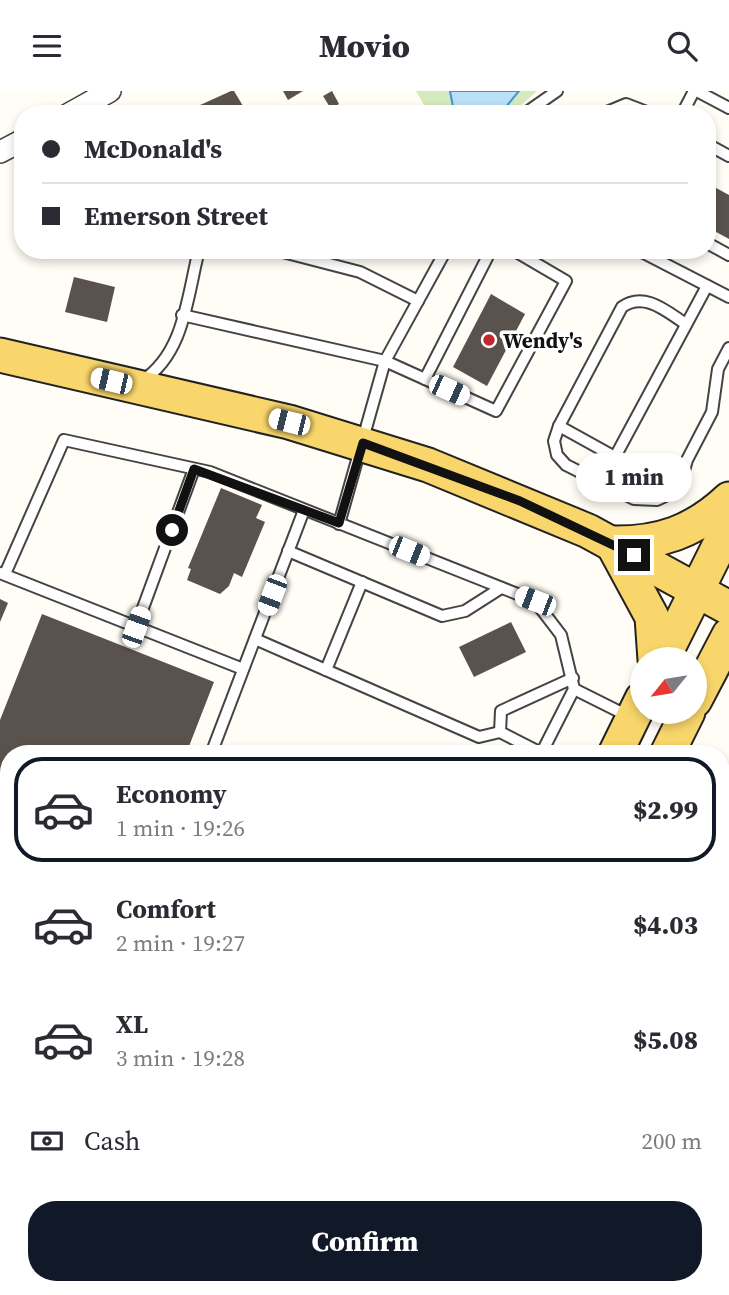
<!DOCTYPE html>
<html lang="en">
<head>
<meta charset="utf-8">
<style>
	body { margin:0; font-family:"Source Serif 4",serif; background:#f2f2f3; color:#2b2b33; height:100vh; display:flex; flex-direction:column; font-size:26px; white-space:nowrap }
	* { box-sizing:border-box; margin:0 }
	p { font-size:23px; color:#7c7c81 }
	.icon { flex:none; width:38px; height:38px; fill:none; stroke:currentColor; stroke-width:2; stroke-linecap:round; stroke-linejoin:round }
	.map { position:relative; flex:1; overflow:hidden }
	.side { position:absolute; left:0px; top:654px; width:730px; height:550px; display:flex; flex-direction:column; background:#fff; border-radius:28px 28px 0 0; box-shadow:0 4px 10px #0003 }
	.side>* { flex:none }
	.hud { position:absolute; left:14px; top:14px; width:702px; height:154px; border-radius:28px; box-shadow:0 4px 10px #0003; display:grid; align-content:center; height:154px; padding:0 28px; background:#fff }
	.needle { width:46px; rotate:240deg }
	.tools { position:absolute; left:630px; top:556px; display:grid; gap:14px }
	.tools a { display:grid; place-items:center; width:77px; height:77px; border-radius:50%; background:#fff; box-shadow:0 4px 10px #0003; font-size:35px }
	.end { position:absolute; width:32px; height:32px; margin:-16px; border:9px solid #111; background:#fff; box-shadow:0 0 0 4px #fff }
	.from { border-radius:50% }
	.bubble { position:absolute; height:49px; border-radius:24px; background:#fff; box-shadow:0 4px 10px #0003; font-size:23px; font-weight:800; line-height:49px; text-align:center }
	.car { position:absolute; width:21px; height:42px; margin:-21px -10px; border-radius:9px; box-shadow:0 0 5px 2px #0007; background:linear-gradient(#fff 24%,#345 0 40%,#fff 0 76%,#345 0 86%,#fff 0) }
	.hud b { display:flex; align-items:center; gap:24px; height:66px; font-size:26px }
	.hud b+b { border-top:2px solid #e1e1e2 }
	.hud i { width:18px; height:18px; background:#2b2b33 }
	ul { padding:12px 0 0; list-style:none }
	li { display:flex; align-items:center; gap:21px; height:105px; margin:0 14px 10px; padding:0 14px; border:4px solid transparent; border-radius:28px }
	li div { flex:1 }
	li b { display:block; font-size:26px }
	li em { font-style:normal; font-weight:800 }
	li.on { border-color:#111827 }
	li>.icon { width:63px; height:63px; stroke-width:1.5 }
	.pay { display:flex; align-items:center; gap:18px; height:77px; padding:0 28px; font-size:26px }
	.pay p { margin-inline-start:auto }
	.action { display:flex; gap:14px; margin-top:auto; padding:14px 28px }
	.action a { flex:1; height:80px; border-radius:28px; background:#111827; color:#fff; font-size:28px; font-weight:800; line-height:80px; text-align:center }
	header { display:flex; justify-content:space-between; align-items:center; height:91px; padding:0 28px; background:#fff; font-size:32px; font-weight:800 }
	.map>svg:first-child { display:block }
	.industrial { fill:#eee6ef }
	.green { fill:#d5ebbd }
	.water { fill:#b9e0f7; stroke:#3f96cf; stroke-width:2 }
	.building { fill:#5a524d }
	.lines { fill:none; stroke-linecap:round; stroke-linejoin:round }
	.lane-casing { stroke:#444; stroke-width:14 }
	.street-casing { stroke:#444; stroke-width:24 }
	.primary-casing { stroke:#222; stroke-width:37 }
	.lane { stroke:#fff; stroke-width:10 }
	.street { stroke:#fff; stroke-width:21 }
	.primary { stroke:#f9d66b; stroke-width:33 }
	.route { stroke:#111; stroke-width:9 }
	.poi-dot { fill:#c4262e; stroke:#fff; stroke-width:2.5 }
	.labels { text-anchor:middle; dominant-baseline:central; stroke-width:7; stroke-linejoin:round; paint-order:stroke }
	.poi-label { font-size:21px; font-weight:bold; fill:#111; stroke:#fff; text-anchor:start }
</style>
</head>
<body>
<header><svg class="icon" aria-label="menu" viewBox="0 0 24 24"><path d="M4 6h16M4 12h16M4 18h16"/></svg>Movio<svg class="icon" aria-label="search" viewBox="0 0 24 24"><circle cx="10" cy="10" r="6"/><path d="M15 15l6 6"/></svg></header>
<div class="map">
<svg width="729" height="1204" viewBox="0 0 729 1204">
	<rect width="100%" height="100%" fill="#fffdf5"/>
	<polygon class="industrial" points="729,1147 729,1204 619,1204 636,1195 721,1195 721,1151"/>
	<g class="green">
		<polygon points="416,0 450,0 453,16 461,23 429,23"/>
		<polygon points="519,0 537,0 511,23 500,23"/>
	</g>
	<polygon class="water" points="450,0 519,0 500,23 461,23 453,16"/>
	<g class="building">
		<polygon points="231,0 234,0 246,20 202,23 198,15"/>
		<polygon points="283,0 303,0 288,9"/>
		<polygon points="332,0 339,13 331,18 323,5"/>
		<polygon points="142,14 147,23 126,23"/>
		<polygon points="707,92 729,104 729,148 707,136"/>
		<polygon points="469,159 476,159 483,164 480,169"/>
		<polygon points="74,186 115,196 107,231 65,221"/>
		<polygon points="491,203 525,223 487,295 453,276"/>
		<polygon points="221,397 262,414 256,427 265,431 242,486 234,482 229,495 220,503 187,489 191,478 188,477"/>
		<polygon points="0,508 8,512 0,531"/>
		<polygon points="42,523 214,591 186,663 9,663 9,945 0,967 0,629"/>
		<polygon points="511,531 526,561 474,586 459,556"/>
		<polygon points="721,810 729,814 729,890 721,886"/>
		<polygon points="553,1195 616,1195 600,1204 571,1204"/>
	</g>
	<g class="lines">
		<defs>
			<g id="lane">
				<polyline points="697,0 729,17"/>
				<polyline points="524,23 557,0"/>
				<polyline points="602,23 626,13 652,23"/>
				<polyline points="682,23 694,0"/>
				<polyline points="707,53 729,65"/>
				<polyline points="707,152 729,164"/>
				<polyline points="275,159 360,181 418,210"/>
				<polyline points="638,159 729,206"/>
				<polyline points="707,195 615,366 559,335 554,350 557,364 566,374 634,408 657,409 672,402 682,387 687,369 712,321 718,278 729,257"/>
				<polyline points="182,224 385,270 496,320 566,190 513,159"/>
				<polyline points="425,288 491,159"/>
				<path d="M142 290C185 262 187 205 199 159"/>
				<path d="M559 335 622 216C645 200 667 221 686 233"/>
				<polyline points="339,433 385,270 446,159"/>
				<polyline points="288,460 442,525 465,520 501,497"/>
				<polyline points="0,482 243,578"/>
				<polyline points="5,483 64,349 210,381 535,510 561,544 574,598 541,663"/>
				<polyline points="136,536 194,378"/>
				<polyline points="255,548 479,646 500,641 541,662"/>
				<polyline points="326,579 362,491"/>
				<polyline points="574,598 628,625"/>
				<polyline points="500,641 501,620 573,587"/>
				<polyline points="211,663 304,419"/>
				<polyline points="721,723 729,708"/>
				<polyline points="721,793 729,797"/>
				<polyline points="721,917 729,922"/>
				<polyline points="0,1058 9,1036"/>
				<polyline points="136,1204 139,1195"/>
				<polyline points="289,1204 292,1195"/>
			</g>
			<g id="street">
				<polyline points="69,23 110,0"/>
				<polyline points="0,61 23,49"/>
			</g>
			<g id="primary">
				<polyline points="0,264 289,331 428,374 588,440 729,517"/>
				<path d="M611 452C659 453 694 441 729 408"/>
				<polyline points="613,454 652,526 655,569"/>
				<polyline points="662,569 729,435"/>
				<polyline points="695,609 729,544"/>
				<polyline points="615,663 642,608"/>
				<polyline points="667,663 688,621"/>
				<polyline points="366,1204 370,1195"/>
				<polyline points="408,1204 412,1195"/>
			</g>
		</defs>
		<use href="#lane" class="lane-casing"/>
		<use href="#street" class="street-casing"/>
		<use href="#primary" class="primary-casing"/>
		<use href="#lane" class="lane"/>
		<use href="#street" class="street"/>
		<use href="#primary" class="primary"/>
	</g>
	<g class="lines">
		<polyline class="route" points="172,439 194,378 339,432 363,352 520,410 634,464"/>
	</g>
	<circle class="poi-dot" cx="489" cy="249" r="7"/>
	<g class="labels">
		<g class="poi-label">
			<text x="503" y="249">Wendy's</text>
		</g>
	</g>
</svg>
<div class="tools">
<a><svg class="needle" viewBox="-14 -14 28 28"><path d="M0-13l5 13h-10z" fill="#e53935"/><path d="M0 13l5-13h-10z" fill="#7c7c81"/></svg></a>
</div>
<i class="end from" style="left:172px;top:439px"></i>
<i class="end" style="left:634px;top:464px"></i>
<div class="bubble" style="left:576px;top:362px;width:116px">1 min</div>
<i class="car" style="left:111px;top:290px;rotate:283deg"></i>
<i class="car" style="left:449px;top:299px;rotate:114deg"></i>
<i class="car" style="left:289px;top:331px;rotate:284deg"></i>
<i class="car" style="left:409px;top:460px;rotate:112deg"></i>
<i class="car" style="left:272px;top:504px;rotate:201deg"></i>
<i class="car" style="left:535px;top:510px;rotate:291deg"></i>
<i class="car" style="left:136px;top:536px;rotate:20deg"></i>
<div class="hud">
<b><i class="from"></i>McDonald's</b>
<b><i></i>Emerson Street</b>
</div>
<section class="side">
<ul>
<li class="on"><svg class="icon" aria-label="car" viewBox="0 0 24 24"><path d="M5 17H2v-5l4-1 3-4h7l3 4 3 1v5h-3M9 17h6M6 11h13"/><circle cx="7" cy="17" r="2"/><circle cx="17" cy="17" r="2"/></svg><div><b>Economy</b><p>1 min · 19:26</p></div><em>$2.99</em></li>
<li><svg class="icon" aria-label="car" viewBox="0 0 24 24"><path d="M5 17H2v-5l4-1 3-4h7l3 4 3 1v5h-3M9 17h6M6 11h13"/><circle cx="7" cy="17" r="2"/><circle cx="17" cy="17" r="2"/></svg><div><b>Comfort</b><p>2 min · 19:27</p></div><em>$4.03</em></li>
<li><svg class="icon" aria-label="car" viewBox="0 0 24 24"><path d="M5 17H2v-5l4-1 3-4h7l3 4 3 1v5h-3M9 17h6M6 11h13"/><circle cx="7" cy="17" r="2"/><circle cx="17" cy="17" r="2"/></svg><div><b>XL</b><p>3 min · 19:28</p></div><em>$5.08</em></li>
</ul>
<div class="pay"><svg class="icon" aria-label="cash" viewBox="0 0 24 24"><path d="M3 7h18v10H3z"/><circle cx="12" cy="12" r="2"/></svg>Cash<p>200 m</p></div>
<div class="action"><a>Confirm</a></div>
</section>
</div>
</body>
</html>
